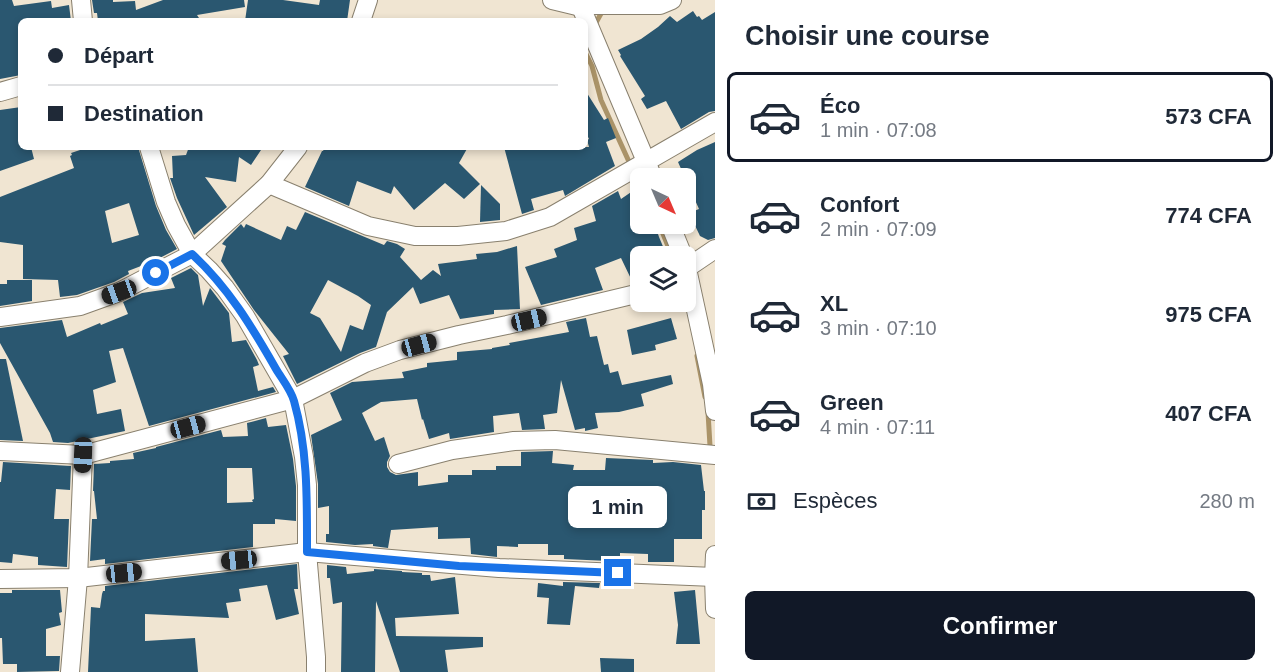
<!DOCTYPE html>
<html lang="fr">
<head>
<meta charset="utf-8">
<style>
	body { margin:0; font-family:Helvetica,sans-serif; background:#f6f6f7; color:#1f2937; height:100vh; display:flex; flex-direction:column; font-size:22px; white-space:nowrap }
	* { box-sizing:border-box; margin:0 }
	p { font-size:20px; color:#747a83 }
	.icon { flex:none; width:33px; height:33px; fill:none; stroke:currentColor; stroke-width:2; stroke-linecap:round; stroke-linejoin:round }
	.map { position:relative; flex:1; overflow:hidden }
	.drawer { display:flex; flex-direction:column; background:#fff; width:570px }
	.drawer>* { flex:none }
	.hud { position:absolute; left:18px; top:18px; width:570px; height:132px; border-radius:9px; box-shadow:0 3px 9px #0003; display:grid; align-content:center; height:132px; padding:0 30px; background:#fff }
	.needle { width:39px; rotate:136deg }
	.tools { position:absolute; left:630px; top:168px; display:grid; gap:12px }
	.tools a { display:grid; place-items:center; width:66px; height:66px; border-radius:9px; background:#fff; box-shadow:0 3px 9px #0003; font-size:30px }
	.end { position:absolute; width:27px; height:27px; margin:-14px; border:8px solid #1a73e8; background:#fff; box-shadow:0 0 0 3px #fff }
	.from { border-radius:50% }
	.bubble { position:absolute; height:42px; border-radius:9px; background:#fff; box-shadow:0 3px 9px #0003; font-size:20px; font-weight:800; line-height:42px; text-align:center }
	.car { position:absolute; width:18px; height:36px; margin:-18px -9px; border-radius:8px; box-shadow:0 0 4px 2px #0007; background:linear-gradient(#222 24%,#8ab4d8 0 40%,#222 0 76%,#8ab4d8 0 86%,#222 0) }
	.hud b { display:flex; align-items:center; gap:21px; height:57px; font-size:22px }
	.hud b+b { border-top:2px solid #e0e1e3 }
	.hud i { width:15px; height:15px; background:#1f2937 }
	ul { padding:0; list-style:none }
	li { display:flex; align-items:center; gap:18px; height:90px; margin:0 12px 9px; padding:0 18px; border:3px solid transparent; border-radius:9px }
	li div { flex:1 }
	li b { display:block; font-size:22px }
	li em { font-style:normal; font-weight:800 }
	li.on { border-color:#111827 }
	li>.icon { width:54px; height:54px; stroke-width:1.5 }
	h2 { padding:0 30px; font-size:27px; line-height:72px }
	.pay { display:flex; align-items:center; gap:15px; height:66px; padding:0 30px; font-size:22px }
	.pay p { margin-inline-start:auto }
	.primary-button { display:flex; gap:12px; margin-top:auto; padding:12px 30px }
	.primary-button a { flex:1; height:69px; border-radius:9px; background:#111827; color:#fff; font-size:24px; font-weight:800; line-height:69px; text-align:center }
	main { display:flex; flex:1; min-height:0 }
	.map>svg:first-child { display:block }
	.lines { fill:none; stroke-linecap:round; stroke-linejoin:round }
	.stream { stroke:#aa9368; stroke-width:5 }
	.building { fill:#2a5770; fill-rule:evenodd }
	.street-casing { stroke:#89806e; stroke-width:20 }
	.street { stroke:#fff; stroke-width:18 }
	.route { stroke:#1a73e8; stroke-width:8 }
</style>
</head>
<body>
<main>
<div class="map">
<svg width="715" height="672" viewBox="0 0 715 672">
	<rect width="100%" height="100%" fill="#f0e5d2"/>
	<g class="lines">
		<g class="stream">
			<polyline points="593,28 603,10"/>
			<polyline points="585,52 592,66 601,100 640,186"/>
			<polyline points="659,224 672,256"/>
			<polyline points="697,356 705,397"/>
			<polyline points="708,412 710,446"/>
		</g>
	</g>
	<g class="building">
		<polygon points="0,0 12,0 14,6 51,1 52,8 69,5 71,21 21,21 21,75 0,79"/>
		<polygon points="92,0 113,0 113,2 135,1 136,10 163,0 244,0 245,7 197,15 201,21 98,21 97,13 94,13"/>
		<polygon points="248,0 283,0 319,5 320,0 350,0 347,21 245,21"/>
		<polygon points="693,11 697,17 699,16 702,20 715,12 715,111 709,112 681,129 666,101 647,109 641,99 645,96 620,56 621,55 618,50 641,39 658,27 670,16 677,22"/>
		<polygon points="585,90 604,120 608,118 616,138 606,142 615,166 565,196 563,190 531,199 534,210 522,214 504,147 589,147 587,140 589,139 585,131"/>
		<polygon points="21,107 21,147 31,147 34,159 0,171 0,110"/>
		<polygon points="715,142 715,238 708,240 700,236 689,213 699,209 678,162 697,150"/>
		<path d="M89 147H138L156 206 166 230 177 249 154 261 128 271 129 274 114 282 77 295 60 297 58 280 23 279V245L0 242V197L74 168 70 156 72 155 71 153ZM129 203 139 235 112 243 105 211Z"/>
		<polygon points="189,147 263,147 251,165 239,157 236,182 205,177 227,207 194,235 177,198 170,178 173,178 172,156 186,155"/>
		<polygon points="325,147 468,147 459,163 480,184 464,199 445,183 414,210 394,186 391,194 357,181 349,206 305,187 322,151 323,151"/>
		<polygon points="481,185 500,204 500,220 480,222"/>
		<polygon points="640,186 640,230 655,225 659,237 667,256 640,256 640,282 633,283 621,258 595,268 603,290 541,305 525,267 557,257 554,249 577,240 574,228 596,221 592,206 618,191 621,199"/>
		<path d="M305 212 384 245 387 241 397 244 405 249 400 257 421 280 433 270 441 276 438 264 477 259 476 254 497 252 517 246 520 309 494 310V314L460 319 449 295 420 304 413 287 387 312 376 347 360 353 297 384 283 356 289 354 254 310 221 261 226 246 222 244 225 240 241 224 244 228 246 224 281 240 287 226 296 230ZM328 280 358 296 371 305 363 330 350 325 341 352 320 318 310 313Z"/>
		<polygon points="191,268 198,275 203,306 210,288 229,313 232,342 246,340 257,360 259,365 253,367 258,391 273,387 276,392 149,426 123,348 109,351 116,382 93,390 97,414 121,409 125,431 68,443 53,442 50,433 0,343 0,328 62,320 67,337 100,323 101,325 128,314 123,302 142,293 175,288 171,278"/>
		<polygon points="7,280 32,280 32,301 0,306 0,284 7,284"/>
		<polygon points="586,318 590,337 597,336 604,365 608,364 610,373 618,371 622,385 671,375 673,384 641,394 644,406 619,412 595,413 598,428 585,431 585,428 575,430 561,380 557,413 543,415 545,429 522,430 519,413 493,416 494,432 450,439 449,433 429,439 423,419 422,420 417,399 381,402 362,413 375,441 384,437 390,456 387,462 387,467 390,472 396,475 418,472 418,486 448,482 448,475 472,475 472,470 496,470 496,466 521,466 521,452 553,451 552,463 574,465 573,470 605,470 606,458 653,460 653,463 673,462 701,465 704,491 705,491 705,510 702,510 702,539 674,539 674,562 648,562 648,554 620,553 620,558 609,558 609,561 564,559 564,555 548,555 548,544 518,544 518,547 497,546 497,557 471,554 470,538 438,539 438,527 391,530 388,548 373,546 373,544 355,545 326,542 326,534 329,534 329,506 318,508 318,484 311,435 342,420 330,393 352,382 404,378 402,372 427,367 427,363 457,360 457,352 492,349 492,348 510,345 509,343 569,332 566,322"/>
		<polygon points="671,318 677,339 655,345 656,350 632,355 627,330"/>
		<polygon points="0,359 6,359 23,441 0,440"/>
		<path d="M266 418 268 427 286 425 293 459 296 486V521L275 519V524H253V547L105 564V559L90 561 92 519H97L94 491H93L94 464 110 463V461L134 459 133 453 156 448V447L221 430 223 437 248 436 247 423ZM227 468H252L254 499 252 500 253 502 227 503Z"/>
		<polygon points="3,462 71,466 70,490 56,489 54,519 69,519 67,567 38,565 38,557 13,554 12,563 0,562 0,482 1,482"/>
		<polygon points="297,564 298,589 294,589 299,614 276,620 267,585 239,589 241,601 226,603 229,618 145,614 145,641 195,638 198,672 88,672 91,607 100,608 102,594 103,591 105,591 105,586"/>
		<polygon points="327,565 346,567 347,574 374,571 374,569 402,571 402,572 422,573 422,575 430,575 431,581 455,577 459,614 395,618 396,636 483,637 483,647 445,650 448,672 400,672 376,601 375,672 341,672 342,602 333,604 330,578 327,578"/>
		<polygon points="563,582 600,583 599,588 575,586 570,625 547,624 549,598 537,597 538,583 563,586"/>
		<polygon points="12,590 60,590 62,612 59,613 61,625 46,629 46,656 60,656 59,671 17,672 17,664 3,664 2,638 0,638 0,593 12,593"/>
		<polygon points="695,590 700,644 676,644 678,625 674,592"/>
		<polygon points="600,658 634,659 634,672 601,672"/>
	</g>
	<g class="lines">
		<defs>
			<g id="street">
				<polyline points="81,0 83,21"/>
				<polyline points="552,0 581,7 589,5 660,5 672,0"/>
				<polyline points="581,7 653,178"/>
				<polyline points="361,21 368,0"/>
				<polyline points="0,92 21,86"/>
				<polyline points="149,147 166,202 176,225 192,254 209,270 225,288 245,316 293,399 304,457 307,485 307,552 316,657 316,672"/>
				<polyline points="269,184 368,226 415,236 458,236 506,231 550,217 715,122"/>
				<polyline points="670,224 683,256"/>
				<polyline points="686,264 712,384 715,411"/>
				<polyline points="687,268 715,249"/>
				<polyline points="0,317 80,306 119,292 192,254 269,184 298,147"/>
				<polyline points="0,451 83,455 293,399 365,363 400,350 459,335 507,325 640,293"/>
				<polyline points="398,464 452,450 514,441 555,440 715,455"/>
				<polyline points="715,555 714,577 715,609"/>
				<polyline points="0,579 78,578 307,552 499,568 714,577"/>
				<polyline points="70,672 78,578 83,455"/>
			</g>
		</defs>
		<use href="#street" class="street-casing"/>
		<use href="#street" class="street"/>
	</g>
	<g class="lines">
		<path class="route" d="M156 273 192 254C228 287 252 327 276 369 282 379 291 390 294 401 308 450 307 501 307 552L459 566 618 573"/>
	</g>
</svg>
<div class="tools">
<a><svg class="needle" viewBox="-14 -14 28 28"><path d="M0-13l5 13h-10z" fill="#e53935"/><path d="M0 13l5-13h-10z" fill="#747a83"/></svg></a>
<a><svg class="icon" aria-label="layers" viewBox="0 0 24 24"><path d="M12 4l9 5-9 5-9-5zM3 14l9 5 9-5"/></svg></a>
</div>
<i class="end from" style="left:156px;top:273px"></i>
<i class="end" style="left:618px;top:573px"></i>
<div class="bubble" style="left:568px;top:486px;width:99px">1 min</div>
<i class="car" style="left:119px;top:292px;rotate:250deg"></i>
<i class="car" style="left:529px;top:320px;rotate:77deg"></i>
<i class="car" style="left:419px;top:345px;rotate:75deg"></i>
<i class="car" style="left:188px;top:427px;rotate:75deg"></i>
<i class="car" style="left:83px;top:455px;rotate:182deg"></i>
<i class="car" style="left:239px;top:560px;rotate:264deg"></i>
<i class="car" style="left:124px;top:573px;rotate:84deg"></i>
<div class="hud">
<b><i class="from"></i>Départ</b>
<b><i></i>Destination</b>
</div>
</div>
<section class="drawer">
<h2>Choisir une course</h2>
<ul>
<li class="on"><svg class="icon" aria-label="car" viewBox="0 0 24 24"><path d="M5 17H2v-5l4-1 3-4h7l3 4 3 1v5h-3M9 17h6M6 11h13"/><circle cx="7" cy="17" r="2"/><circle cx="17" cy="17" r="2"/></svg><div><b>Éco</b><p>1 min · 07:08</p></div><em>573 CFA</em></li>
<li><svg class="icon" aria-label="car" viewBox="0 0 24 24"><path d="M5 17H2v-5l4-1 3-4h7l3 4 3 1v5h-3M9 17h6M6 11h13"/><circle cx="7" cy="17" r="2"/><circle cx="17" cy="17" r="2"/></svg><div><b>Confort</b><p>2 min · 07:09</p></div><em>774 CFA</em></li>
<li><svg class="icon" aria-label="car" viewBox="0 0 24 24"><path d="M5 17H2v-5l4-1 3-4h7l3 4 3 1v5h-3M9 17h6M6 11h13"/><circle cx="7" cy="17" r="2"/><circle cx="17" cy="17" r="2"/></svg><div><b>XL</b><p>3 min · 07:10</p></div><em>975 CFA</em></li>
<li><svg class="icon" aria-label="car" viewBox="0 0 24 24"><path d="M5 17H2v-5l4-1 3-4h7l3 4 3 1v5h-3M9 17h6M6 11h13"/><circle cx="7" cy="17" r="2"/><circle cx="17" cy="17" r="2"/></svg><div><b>Green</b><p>4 min · 07:11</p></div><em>407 CFA</em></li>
</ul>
<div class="pay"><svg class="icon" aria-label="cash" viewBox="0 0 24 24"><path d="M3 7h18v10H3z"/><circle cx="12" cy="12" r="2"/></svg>Espèces<p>280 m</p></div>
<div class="primary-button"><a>Confirmer</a></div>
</section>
</main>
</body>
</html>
